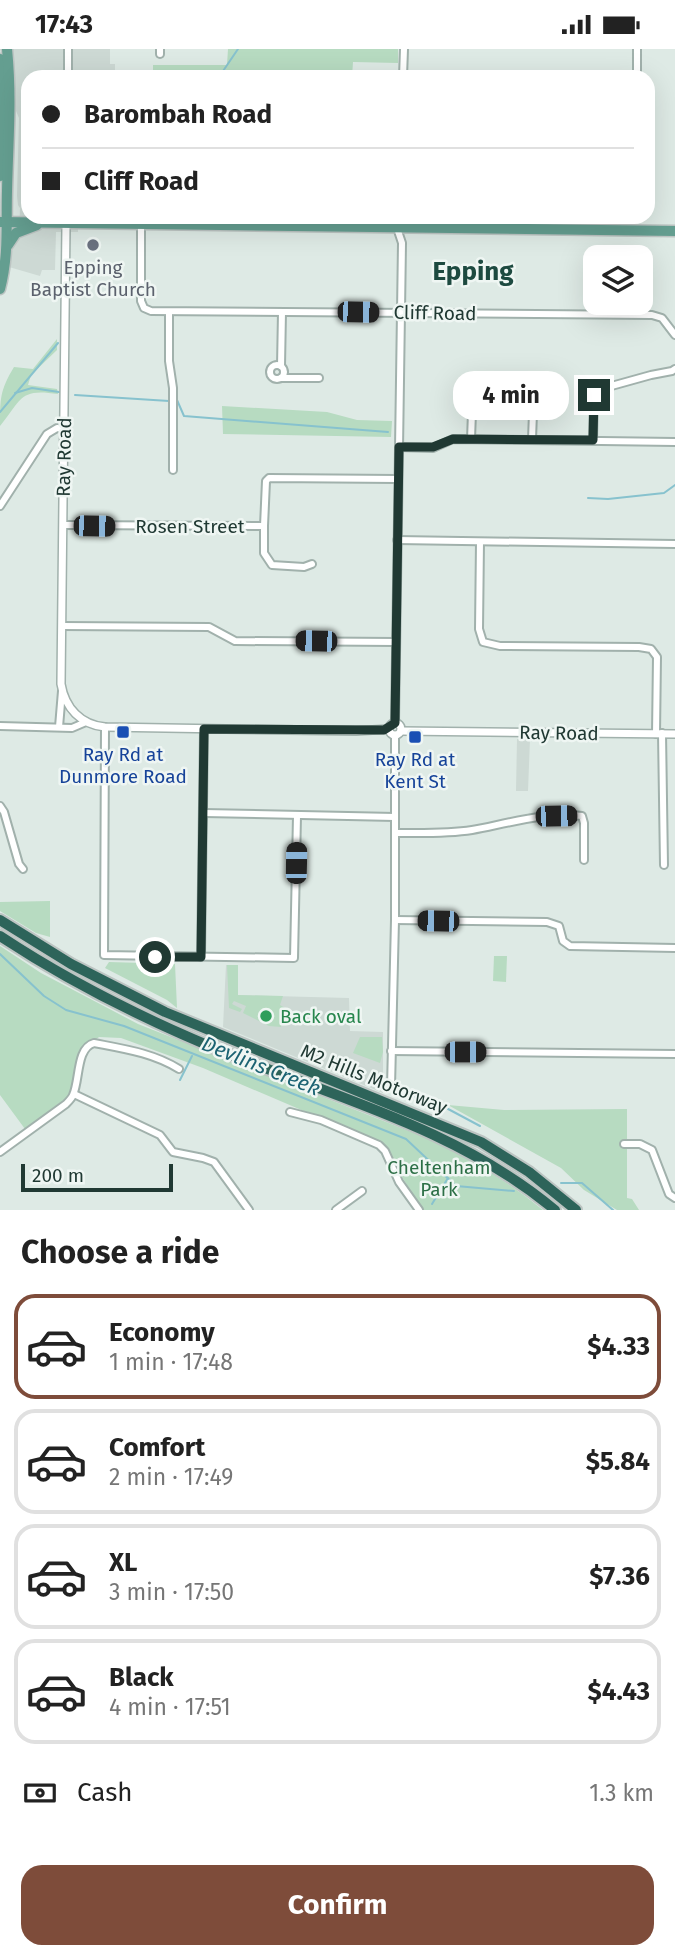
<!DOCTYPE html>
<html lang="en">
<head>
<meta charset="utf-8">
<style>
	body { margin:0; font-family:"Fira Sans",sans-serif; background:#f6f6f6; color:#222; height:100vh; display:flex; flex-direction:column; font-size:26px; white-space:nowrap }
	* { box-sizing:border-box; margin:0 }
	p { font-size:23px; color:#767676 }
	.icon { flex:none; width:38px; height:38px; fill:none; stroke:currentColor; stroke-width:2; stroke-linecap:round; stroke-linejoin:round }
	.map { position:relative; height:1161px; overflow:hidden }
	.drawer { display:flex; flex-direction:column; background:#fff; flex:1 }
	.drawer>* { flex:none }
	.top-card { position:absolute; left:21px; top:21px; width:634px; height:154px; border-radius:21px; box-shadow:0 7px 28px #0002; display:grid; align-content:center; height:154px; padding:0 21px; background:#fff }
	.buttons { position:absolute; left:583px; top:196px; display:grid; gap:14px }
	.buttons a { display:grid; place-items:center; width:70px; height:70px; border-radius:14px; background:#fff; box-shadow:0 7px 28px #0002; font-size:35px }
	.scale { position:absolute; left:21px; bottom:18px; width:152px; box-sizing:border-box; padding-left:7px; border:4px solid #203933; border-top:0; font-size:19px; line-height:24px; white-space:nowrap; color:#203933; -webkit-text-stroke:5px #eff6f3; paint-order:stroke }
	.end { position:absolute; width:32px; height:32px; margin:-16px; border:9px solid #203933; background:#fff; box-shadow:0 0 0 4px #fff }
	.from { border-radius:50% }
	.bubble { position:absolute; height:49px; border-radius:21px; background:#fff; box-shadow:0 7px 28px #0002; font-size:23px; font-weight:700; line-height:49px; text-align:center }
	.car { position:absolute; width:21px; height:42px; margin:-21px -10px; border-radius:9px; box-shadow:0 0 5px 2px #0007; background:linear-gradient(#222 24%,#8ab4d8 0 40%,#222 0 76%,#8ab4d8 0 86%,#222 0) }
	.top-card b { display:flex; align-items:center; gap:24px; height:66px; font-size:26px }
	.top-card b+b { border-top:2px solid #e0e0e0 }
	.top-card i { width:18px; height:18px; background:#222 }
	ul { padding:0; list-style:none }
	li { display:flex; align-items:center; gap:21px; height:105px; margin:0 14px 10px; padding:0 7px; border:4px solid #e0e0e0; border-radius:21px }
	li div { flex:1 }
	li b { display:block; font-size:26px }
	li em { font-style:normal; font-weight:700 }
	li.selected { border-color:#7e4c3a }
	li>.icon { width:63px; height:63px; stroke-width:1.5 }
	h2 { padding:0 21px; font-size:32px; line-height:84px }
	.pay { display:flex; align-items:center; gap:18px; height:77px; padding:0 21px; font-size:26px }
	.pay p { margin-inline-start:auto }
	.cta { display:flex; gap:14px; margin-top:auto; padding:14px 21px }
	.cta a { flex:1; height:80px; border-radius:21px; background:#7e4c3a; color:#fff; font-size:28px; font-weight:700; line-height:80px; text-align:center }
	.status { display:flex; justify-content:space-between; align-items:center; height:49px; padding:0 35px; background:#fff; direction:ltr }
	.status svg { height:19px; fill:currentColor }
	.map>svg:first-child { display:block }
	.built { fill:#cdd9d4 }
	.green { fill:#b7dbc1 }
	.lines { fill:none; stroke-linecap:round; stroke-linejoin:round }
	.stream { stroke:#87c2ce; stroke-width:2 }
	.minor-casing { stroke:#a1b1ac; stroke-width:10 }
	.tertiary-casing { stroke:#a1b1ac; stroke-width:10 }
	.primary-casing { stroke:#bcc4c2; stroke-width:13 }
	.motorway-casing { stroke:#bcc4c2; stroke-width:14 }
	.minor { stroke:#fff; stroke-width:6 }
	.tertiary { stroke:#fff; stroke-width:7 }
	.primary { stroke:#649e90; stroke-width:10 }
	.motorway { stroke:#2d645a; stroke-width:10 }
	.route { stroke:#203933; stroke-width:9 }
	.worship-dot { fill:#6b7280; stroke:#eff6f3; stroke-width:2.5 }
	.transit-dot { fill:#1a4fb4; stroke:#eff6f3; stroke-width:2.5 }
	.leisure-dot { fill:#2e9e5b; stroke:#eff6f3; stroke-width:2.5 }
	.labels { text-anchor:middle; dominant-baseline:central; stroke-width:5; stroke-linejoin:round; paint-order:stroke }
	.worship-label { font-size:19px; fill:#5b616d; stroke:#eff6f3 }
	.street-label { font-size:19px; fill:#203933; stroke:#eff6f3 }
	.transit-label { font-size:19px; fill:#164399; stroke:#eff6f3 }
	.leisure-label { font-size:19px; fill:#27864d; stroke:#eff6f3; text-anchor:start }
	.park-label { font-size:19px; fill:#2c6f46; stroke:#eff6f3 }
	.water-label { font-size:21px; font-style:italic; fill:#1c6373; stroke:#eff6f3 }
	.district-label { font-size:26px; font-weight:bold; fill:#1d4a40; stroke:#eff6f3 }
</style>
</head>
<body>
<div class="status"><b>17:43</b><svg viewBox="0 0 49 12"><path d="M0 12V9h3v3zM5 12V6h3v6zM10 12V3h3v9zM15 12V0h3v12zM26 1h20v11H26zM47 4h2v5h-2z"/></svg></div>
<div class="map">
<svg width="675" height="1161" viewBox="0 0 675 1161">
	<rect width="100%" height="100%" fill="#deeae5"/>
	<g class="built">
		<polygon points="13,0 110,0 110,15 115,15 115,28 28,28 28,168 78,168 78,183 56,183 55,221 42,221 40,227 9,218 14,193 19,188 20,159 18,156 17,147 19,69 16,62"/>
		<polygon points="517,690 530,690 528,742 516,742"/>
		<polygon points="226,916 238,916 238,946 349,949 350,982 383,983 383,1044 223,978"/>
	</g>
	<g class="green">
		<polygon points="228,0 398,0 398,14 353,13 352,28 153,28 153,16 227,16"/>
		<path d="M57 290V301L31 326 28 336 57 340 58 345C19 339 22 350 0 377 0 350 0 341 14 318L33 320Z"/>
		<polygon points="222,357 327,363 357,371 392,372 391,388 223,385"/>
		<polygon points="50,852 50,888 36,884 0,862 0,853"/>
		<path d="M0 897 41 924 138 975 429 1090C471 1111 508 1132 543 1161H423L381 1095 203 1019 121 989 99 988 88 997 69 1047 25 1080 0 1046Z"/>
		<polygon points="494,907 507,907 506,933 493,932"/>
		<polygon points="109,913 175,915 177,959 167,951 105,919"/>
		<polygon points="227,916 238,916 238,946 283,947 280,956 285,959 281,978 269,977 243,964 246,957 234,952 232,955 242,960 240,963 229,959"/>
		<polygon points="360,988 382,988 383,1003 380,1014 353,1004"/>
		<polygon points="448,1056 504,1061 627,1060 627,1149 632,1150 639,1161 617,1161 584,1141 561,1119"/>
	</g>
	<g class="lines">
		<g class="stream">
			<polyline points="219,28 238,0"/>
			<polyline points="15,344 32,339 59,343"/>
			<polyline points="75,346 169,352"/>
			<polyline points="177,351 184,367 388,383"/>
			<polyline points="0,363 58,294"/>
			<polyline points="588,449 608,450 664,444 675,436"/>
			<polyline points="0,905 44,947 66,961 124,977 406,1090 456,1137 514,1142"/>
			<polyline points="180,1031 192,1007"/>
			<polyline points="405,1045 435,1053 480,1077"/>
			<polyline points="561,1134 582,1134 613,1161"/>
			<polyline points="432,1155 448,1129"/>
		</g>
		<defs>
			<g id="minor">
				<polyline points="160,5 160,0"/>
				<polyline points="68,28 68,0"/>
				<polyline points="403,28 404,0"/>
				<polyline points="637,28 637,0"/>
				<polyline points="141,175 141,252 144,259 151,262 652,266 662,269 675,286"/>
				<polyline points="169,263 169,312 173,339 173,421"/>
				<circle cx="277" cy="323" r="7"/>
				<polyline points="281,317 282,263"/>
				<polyline points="281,329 319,329"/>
				<polyline points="471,390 473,337"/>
				<polyline points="532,390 534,338"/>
				<polyline points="593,391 594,346 597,341 651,326 672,322 675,320"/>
				<polyline points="399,398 433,399 453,390 675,393"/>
				<polyline points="0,457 47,385 57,379 64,380"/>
				<polyline points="63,476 264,477 266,432 269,429 398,430"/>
				<polyline points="264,477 264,504 272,516 304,518 312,515"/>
				<polyline points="397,491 675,495"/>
				<polyline points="480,493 479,580 483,593 500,597 639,598 651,600 657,608 656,685"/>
				<polyline points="62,577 209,578 235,592 396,593"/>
				<polyline points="395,674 402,194 397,179"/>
				<polyline points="0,677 72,679 86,673"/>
				<polyline points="59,678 62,642"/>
				<polyline points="105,678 104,906 294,909 297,767"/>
				<polyline points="662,684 664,816"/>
				<polyline points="0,757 4,763 19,815 23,820"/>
				<polyline points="204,764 395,768"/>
				<path d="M395 784C421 784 447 785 472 781 505 775 549 762 582 767L584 774V811"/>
				<polyline points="395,871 547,873 559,877 563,892 570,897 675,899"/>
				<polyline points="201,908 204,680"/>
				<polyline points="391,1002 675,1005"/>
				<polyline points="391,1038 395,871 395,687"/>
				<polyline points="74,1045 160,1086 173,1103 203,1109 214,1113 249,1161"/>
				<polyline points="290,1063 321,1071 379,1096 385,1102 399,1133 419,1161"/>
				<polyline points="624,1095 640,1095 652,1101 669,1145 675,1149"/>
				<path d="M0 1103 66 1055C69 1052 72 1049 73 1046 80 1031 76 999 94 994 125 1000 153 1004 179 1020"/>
				<polyline points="336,1161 362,1142"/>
			</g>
			<g id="tertiary">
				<path d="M66 175 61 635C65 659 81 676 105 678L356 682 389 680"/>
				<circle cx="395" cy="680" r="6"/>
				<polyline points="401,682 675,685"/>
			</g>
			<g id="primary">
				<polyline points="0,10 3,65 0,127"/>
				<polyline points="0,173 675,182"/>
				<polyline points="8,196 16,184 37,176"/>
				<path d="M0 240C9 205 6 177 7 142 8 93 12 50 7 0"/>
			</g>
			<g id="motorway">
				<polyline points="0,871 71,915 165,963 481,1093 529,1123 576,1161"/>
				<path d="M0 887C74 936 154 975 236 1008 346 1051 463 1084 555 1161"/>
			</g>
		</defs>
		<use href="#minor" class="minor-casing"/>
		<use href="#tertiary" class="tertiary-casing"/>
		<use href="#primary" class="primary-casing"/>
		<use href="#motorway" class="motorway-casing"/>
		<use href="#minor" class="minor"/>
		<use href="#tertiary" class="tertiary"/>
		<use href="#primary" class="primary"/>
		<use href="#motorway" class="motorway"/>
	</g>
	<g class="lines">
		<polyline class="route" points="155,908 201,908 204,680 384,681 395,674 399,398 433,398 453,390 593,391 594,346"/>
	</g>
	<circle class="worship-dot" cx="93" cy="196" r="7"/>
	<g class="transit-dot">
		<rect x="116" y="676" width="14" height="14" rx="3.5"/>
		<rect x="408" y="681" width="14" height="14" rx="3.5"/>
	</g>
	<circle class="leisure-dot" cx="266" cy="967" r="7"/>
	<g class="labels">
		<g class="worship-label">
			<text x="93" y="218">Epping<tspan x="93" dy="22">Baptist Church</tspan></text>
		</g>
		<g class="street-label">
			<text transform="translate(435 264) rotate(1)">Cliff Road</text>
			<text transform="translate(64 408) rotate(-89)">Ray Road</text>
			<text x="190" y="477">Rosen Street</text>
			<text transform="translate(559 684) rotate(1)">Ray Road</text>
			<text transform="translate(374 1030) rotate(22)">M2 Hills Motorway</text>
		</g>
		<g class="transit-label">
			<text x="123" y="705">Ray Rd at<tspan x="123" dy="22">Dunmore Road</tspan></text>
			<text x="415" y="710">Ray Rd at<tspan x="415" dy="22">Kent St</tspan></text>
		</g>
		<g class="leisure-label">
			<text x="280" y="967">Back oval</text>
		</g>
		<g class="park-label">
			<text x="439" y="1118">Cheltenham<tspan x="439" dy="22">Park</tspan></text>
		</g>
		<g class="water-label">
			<text transform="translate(261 1017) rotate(22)">Devlins Creek</text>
		</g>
		<g class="district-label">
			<text x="473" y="222">Epping</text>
		</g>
	</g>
</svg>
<div class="buttons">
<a><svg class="icon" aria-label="layers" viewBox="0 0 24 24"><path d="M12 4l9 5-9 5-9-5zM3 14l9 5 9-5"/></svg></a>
</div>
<div class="scale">200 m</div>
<i class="end from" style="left:155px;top:908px"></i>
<i class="end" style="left:594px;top:346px"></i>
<div class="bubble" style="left:453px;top:322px;width:116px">4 min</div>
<i class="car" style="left:358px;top:263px;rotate:91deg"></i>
<i class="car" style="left:94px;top:477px;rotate:91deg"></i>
<i class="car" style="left:316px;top:592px;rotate:271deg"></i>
<i class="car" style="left:556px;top:767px;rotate:89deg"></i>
<i class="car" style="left:296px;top:814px;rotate:1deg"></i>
<i class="car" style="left:438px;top:872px;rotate:271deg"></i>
<i class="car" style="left:465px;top:1003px;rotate:90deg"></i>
<div class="top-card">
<b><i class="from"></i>Barombah Road</b>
<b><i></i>Cliff Road</b>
</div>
</div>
<section class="drawer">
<h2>Choose a ride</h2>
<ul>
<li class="selected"><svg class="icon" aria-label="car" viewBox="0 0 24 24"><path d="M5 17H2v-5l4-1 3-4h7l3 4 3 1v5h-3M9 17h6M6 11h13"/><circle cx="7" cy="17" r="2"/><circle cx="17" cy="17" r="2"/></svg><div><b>Economy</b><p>1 min · 17:48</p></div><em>$4.33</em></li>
<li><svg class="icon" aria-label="car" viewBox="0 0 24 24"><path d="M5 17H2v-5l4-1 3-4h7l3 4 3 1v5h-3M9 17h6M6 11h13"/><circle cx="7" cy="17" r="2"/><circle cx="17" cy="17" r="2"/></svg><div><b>Comfort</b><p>2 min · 17:49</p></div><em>$5.84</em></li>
<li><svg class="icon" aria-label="car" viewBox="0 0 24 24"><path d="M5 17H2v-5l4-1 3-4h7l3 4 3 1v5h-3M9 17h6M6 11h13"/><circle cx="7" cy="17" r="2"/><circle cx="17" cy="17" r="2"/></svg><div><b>XL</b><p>3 min · 17:50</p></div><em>$7.36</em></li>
<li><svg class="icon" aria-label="car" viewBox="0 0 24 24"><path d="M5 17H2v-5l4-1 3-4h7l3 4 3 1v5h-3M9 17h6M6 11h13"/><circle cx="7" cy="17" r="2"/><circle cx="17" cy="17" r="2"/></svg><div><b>Black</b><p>4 min · 17:51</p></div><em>$4.43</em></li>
</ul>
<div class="pay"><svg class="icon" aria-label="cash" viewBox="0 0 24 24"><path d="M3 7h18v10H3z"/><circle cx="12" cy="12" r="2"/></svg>Cash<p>1.3 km</p></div>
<div class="cta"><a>Confirm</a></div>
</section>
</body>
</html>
